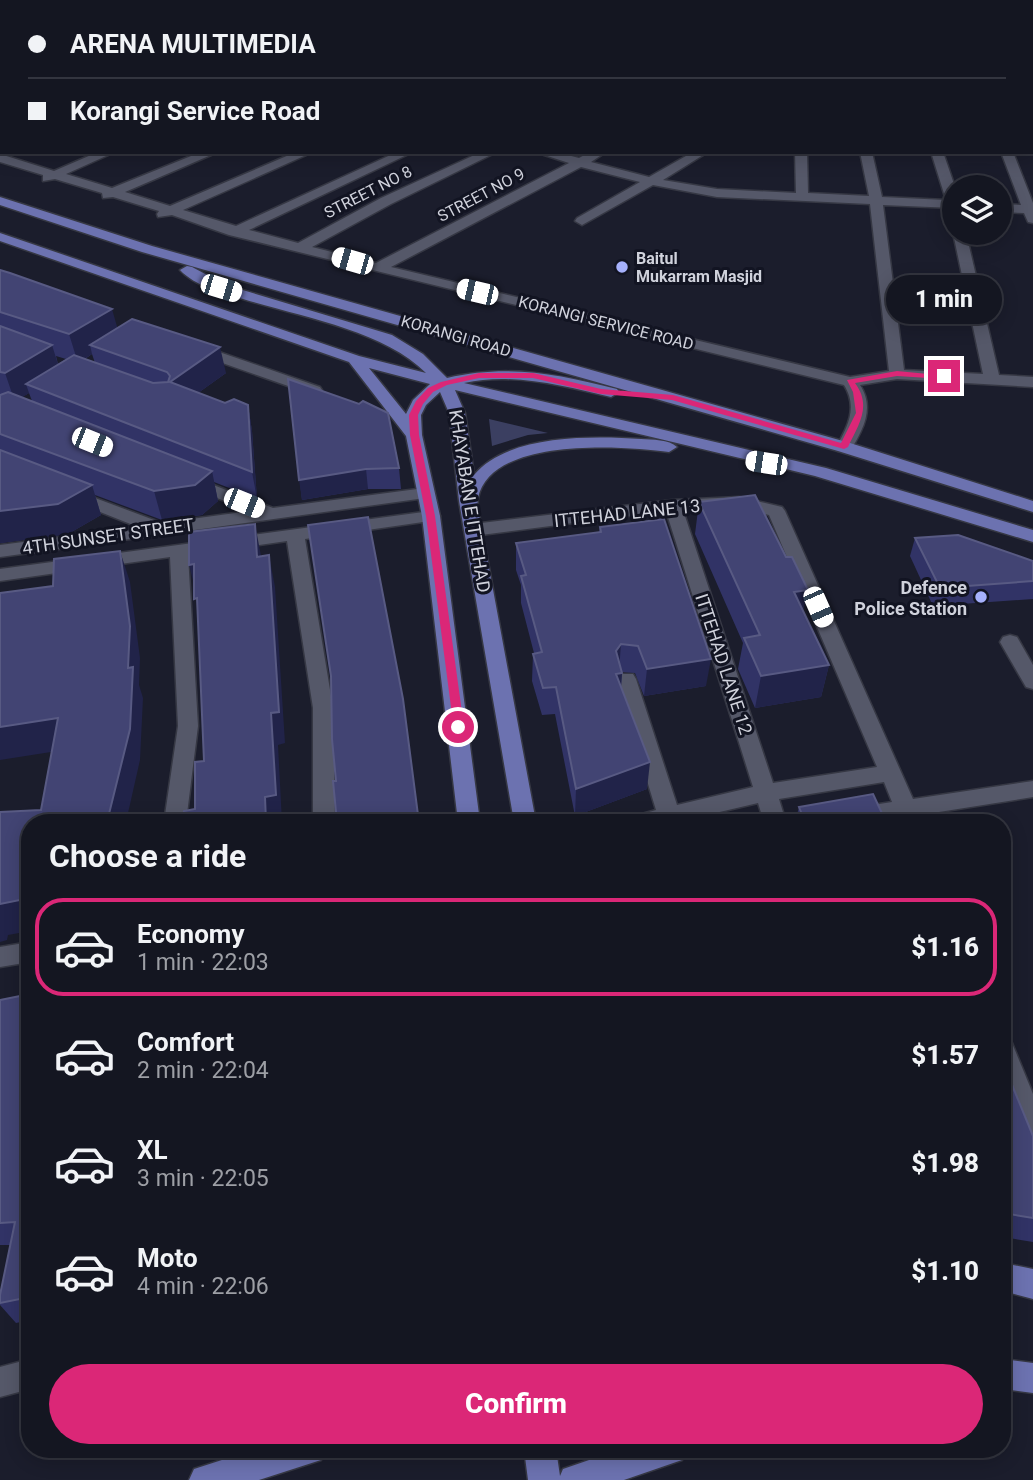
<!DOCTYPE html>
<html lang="en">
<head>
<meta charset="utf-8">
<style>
	body { margin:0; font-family:Roboto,sans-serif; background:#1d1f2a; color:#f1f3f6; height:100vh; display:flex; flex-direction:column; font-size:26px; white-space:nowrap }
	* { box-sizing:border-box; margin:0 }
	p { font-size:23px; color:#9d9fa5 }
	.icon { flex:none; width:38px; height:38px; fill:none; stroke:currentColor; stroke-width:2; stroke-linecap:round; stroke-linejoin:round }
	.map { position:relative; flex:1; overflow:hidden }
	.details { position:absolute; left:21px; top:814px; width:990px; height:644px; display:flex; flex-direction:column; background:#141621; border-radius:28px; box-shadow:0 4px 18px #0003,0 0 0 2px #33353f }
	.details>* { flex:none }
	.top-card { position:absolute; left:0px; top:0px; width:1034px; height:154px; box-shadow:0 4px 18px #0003,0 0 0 2px #33353f; display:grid; align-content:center; height:154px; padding:0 28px; background:#141621 }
	.buttons { position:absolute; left:942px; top:175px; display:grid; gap:14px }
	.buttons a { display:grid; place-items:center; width:70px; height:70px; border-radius:50%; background:#141621; box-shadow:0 4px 18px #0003,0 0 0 2px #33353f; font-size:35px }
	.end { position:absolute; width:32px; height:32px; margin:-16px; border:9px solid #db2777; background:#fff; box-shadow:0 0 0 4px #fff }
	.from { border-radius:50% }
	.bubble { position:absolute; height:49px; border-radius:24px; background:#141621; box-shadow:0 4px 18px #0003,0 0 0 2px #33353f; font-size:23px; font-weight:800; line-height:49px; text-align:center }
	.car { position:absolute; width:21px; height:42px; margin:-21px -10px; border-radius:9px; box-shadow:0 0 5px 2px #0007; background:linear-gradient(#fff 24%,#345 0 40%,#fff 0 76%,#345 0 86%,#fff 0) }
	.top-card b { display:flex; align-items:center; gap:24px; height:66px; font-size:26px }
	.top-card b+b { border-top:2px solid #33353f }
	.top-card i { width:18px; height:18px; background:#f1f3f6 }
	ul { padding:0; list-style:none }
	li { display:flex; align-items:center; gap:21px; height:98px; margin:0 14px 10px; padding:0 14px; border:4px solid transparent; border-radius:28px }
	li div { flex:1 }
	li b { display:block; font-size:26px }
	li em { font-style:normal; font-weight:800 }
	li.active { border-color:#db2777 }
	li>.icon { width:63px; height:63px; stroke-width:1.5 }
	h2 { padding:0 28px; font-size:32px; line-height:84px }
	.action { display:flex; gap:14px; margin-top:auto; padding:14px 28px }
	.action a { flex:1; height:80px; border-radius:42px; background:#db2777; color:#fff; font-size:28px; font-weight:800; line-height:80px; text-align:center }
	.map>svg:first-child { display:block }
	.green { fill:#3b3f61 }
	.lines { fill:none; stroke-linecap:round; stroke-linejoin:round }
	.minor-casing { stroke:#363844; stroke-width:3 }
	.major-casing { stroke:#363844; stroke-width:3 }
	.minor { fill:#555869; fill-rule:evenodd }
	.major { fill:#6c72b0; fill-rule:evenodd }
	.wall { fill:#313366; fill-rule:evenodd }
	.shaded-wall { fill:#212349 }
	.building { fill:#424473; stroke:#585a83; stroke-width:2 }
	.route { fill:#db2777 }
	.poi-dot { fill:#a6b1fc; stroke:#121422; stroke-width:2.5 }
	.labels { text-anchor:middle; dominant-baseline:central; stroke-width:6; stroke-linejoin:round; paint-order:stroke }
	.far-street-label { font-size:16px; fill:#d0d2dc; stroke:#121422 }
	.far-poi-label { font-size:16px; font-weight:bold; fill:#d0d2dc; stroke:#121422; text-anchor:start }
	.street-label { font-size:18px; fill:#d0d2dc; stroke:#121422 }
	.poi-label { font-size:18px; font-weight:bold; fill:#d0d2dc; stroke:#121422; text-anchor:end }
</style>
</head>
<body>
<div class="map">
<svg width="1033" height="1480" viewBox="0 0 1033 1480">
	<rect width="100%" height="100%" fill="#1b1d2c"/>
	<polygon class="green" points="489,419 548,433 528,435 492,446"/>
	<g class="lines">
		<defs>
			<g id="minor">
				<polygon points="0,0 7,0 0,4"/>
				<polygon points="59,0 77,0 79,2 60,2"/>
				<polygon points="192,0 206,0 190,2"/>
				<polygon points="263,0 276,0 261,2"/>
				<polygon points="337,0 350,0 335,2"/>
				<polygon points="355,0 371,0 373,2 356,2"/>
				<polygon points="417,0 430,0 415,2"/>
				<polygon points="499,0 511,0 497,2"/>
				<polygon points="576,0 588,0 574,2"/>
				<polygon points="613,0 624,0 626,2 614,2"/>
				<polygon points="681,0 692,0 694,2 682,2"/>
				<polygon points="746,0 757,0 759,2 747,2"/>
				<polygon points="767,0 777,0 778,2 768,2"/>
				<polygon points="823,0 833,0 834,2 824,2"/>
				<rect x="879" y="0" width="10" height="2"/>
				<rect x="945" y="0" width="10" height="2"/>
				<polygon points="1012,0 1022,0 1023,2 1013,2"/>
				<rect x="1032" y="30" width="1" height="7"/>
				<polygon points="0,42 2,42 0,49"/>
				<rect x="0" y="63" width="2" height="6"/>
				<rect x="0" y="88" width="2" height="6"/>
				<rect x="1032" y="102" width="1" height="6"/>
				<polygon points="0,116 2,116 0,123"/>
				<path d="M98 152H115L66 174 112 188 201 152H218L125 192 170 206 296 152H313L183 210 236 226 397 152H413L249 230 298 243 381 198 481 152H497L391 204 312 247 376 263 569 163 535 152H556L579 158 590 152H606L591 162 649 177 693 152H708L663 180 717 189 796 193 795 152H807L808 193 869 196 860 152H872L882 197 946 200 931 152H943L955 187 954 208 883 205 904 370 983 374 953 233H966L999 375 1033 377V387L897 379 860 385C875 408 863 430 850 451H838L836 447C848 427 858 407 844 385L229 235 172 215 158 217 157 214 159 211 113 197 103 198 102 193 55 179 43 181V175L0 162V154L54 171ZM581 167 640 182 577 218 575 221 582 225 653 185 717 197 870 204 889 371 850 377 391 267Z"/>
				<polygon points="1001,152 1013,152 1033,203 1033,223 1028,222 1024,213 999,212 999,204 1021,205"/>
				<polygon points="196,344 320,387 322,390 320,393 308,393 191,352 188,349"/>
				<polygon points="190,476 273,508 425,488 434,493 425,498 0,557 0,545 138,527 65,498 62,494 71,489 162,523 250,511 184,485 181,481"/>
				<path d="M739 497 782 507 785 511 913 799 1033 781V797L920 815 923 822H901L899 819 874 822H811L814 816 822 813 892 802 884 782 779 799 786 822H764L758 803 677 822H632L635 816 656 810 616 679 619 674H633L636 679 677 805 753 787 666 511 473 536 464 530 473 524 673 500ZM739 507 769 515 877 767 773 783 683 510Z"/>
				<polygon points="431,511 440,516 437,520 305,539 333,708 335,822 313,822 313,708 287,541 188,555 198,726 186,822 164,822 178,726 170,557 0,581 0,569"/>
				<polygon points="1010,635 1017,637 1033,665 1033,689 1026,687 1000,642 1003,637"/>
				<polygon points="30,942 30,962 0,967 0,947"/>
				<polygon points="1003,1039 1012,1043 1033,1094 1033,1141 1023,1137 1003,1084"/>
				<polygon points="30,1359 30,1389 0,1397 0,1367"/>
			</g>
			<g id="major">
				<polygon points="0,197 152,246 850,443 1033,501 1033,512 838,451 142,252 0,205"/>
				<path d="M0 233 359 356 426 373C383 330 301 317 243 299 222 293 195 286 180 270L187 266 192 267 226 285 392 335 423 354 447 378C508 364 557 374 617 389L619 392 611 397C563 386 513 372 464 383L826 468 1033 530V542L815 476 455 390 465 413 474 475C508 434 592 436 641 439 652 440 669 439 677 447L669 452C624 446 491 436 478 498 476 507 481 521 482 530L536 822H514L459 501 449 413 440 392 426 405 421 415 422 435 440 516 480 822H458L422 516 406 436 349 362 0 241ZM369 368 430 384 413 400 406 414Z"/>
				<polygon points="1003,1263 1033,1269 1033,1299 1003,1291"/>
				<polygon points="1003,1359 1033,1363 1033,1393 1003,1389"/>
				<polygon points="256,1449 326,1449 321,1460 259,1480 189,1480 194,1469"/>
				<polygon points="524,1449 556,1449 560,1476 563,1469 621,1449 687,1449 682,1460 624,1480 528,1480"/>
			</g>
		</defs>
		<use href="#minor" class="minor-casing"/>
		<use href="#major" class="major-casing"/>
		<use href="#minor" class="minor"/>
		<use href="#major" class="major"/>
	</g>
	<g class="wall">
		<path d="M0 270 117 328 226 373 198 393 225 403 248 405 252 431 257 499 214 482 218 501 202 515 162 520 95 495 101 515 68 534 0 543ZM92 354 95 363 85 359ZM56 356 66 359 58 364ZM29 393 32 401 22 397Z"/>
		<polygon points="288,379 399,468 401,489 368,489 302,500"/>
		<polygon points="699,502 803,611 829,665 821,697 755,708 738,669 743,643 695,534"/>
		<polygon points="600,527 706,686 644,696 635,673 622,672 621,687 647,789 575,816 555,714 542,715 532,681 533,654 534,653 521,603 521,585 516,570 516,543 599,532"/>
		<polygon points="915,538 1033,561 1033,599 933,606 910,556"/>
		<polygon points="799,807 886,822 795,822"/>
		<polygon points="30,994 30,1320 16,1323 0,1305 0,1295 10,1245 0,1245 0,1000"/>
		<polygon points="1003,1063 1033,1136 1033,1242 1003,1237"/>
	</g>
	<g class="shaded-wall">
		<polygon points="112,309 120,337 90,345 92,354 78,363 69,334"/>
		<polygon points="52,345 61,374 26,384 29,393 15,402 5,373"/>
		<polygon points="220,347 226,373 177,408 170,382"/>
		<polygon points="248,405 252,431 257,499 252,472"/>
		<polygon points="366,469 368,489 302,500 299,480"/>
		<polygon points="212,471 218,501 202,515 162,520 154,491"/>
		<polygon points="92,485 101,515 68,534 0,543 0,511"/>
		<polygon points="255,524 261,556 257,557"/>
		<polygon points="120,551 130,582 140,658 139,685 143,698 140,760 126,822 107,822 128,668"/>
		<polygon points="269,555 275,587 285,743 278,745 282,822 266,822 265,797 271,713"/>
		<polygon points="194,564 197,596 189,565"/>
		<polygon points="808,590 801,621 794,592"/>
		<polygon points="621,644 619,671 622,673 620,700 614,701 616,651"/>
		<polygon points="711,659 706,686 644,696 647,669"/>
		<polygon points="829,665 821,697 755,708 761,676"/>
		<polygon points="58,718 70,749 0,760 0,727"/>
		<polygon points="650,762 647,789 575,816 576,789"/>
		<polygon points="418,815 419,822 377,822"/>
		<polygon points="30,898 30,931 8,935 7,940 0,942 0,904"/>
	</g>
	<g class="building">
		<polygon points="0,270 10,273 112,309 69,334 0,312"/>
		<polygon points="132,319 220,347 170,382 225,403 234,399 248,405 252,472 26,384 74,355 153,383 168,382 170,376 167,372 90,345"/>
		<polygon points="0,326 52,345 5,373 0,372"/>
		<polygon points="288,379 359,404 363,401 388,413 399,468 366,469 299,480"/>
		<polygon points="8,392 212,471 195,485 154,491 0,434 0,395"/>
		<polygon points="0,450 92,485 58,504 0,511"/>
		<polygon points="755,495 786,557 792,557 808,590 794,592 829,665 761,676 744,638 760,635 699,502"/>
		<polygon points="368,517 403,699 418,815 377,822 337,822 333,781 336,781 332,739 331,676 308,525"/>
		<polygon points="664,519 711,659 647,669 638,646 621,644 616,651 622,673 616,674 650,762 576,789 556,687 543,688 533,654 542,652 521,576 526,575 516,543 601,532 600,527"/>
		<polygon points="255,524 257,557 269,555 279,712 271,713 276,795 265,797 266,822 184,822 184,811 195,809 195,762 204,761 197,598 194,599 194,564 189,565 189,532"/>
		<polygon points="958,535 1033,561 1033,581 940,588 915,538"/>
		<polygon points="120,551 130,626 128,668 133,667 130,729 107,822 30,822 30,898 0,904 0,812 41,810 58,718 0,727 0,593 53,586 54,559"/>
		<polygon points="873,794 886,822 805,822 799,807"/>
		<polygon points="30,994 30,1297 0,1303 0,1295 15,1222 0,1223 0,1000"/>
		<polygon points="1003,1063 1033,1136 1033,1218 1003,1213"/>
	</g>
	<path class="route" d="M897 371 949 376 944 379 897 376 855 383C872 406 859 424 848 447L844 449 672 400 601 394 533 378H479L447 385 433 392 423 404 418 415 419 435 435 516 464 727 458 731 454 730 426 516 410 435 409 415 416 401 428 388 441 382 479 373H533L601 389 673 395 841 443 856 413 853 392 847 380Z"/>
	<g class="poi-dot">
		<circle cx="622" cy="267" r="7"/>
		<circle cx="981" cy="597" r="7"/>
	</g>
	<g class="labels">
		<g class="far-street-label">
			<text transform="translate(368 192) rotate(-27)">STREET NO 8</text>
			<text transform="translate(481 195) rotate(-28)">STREET NO 9</text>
			<text transform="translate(606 323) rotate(14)">KORANGI SERVICE ROAD</text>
			<text transform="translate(456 336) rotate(16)">KORANGI ROAD</text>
		</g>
		<g class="far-poi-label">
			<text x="636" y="258">Baitul<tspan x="636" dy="18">Mukarram Masjid</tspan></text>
		</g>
		<g class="street-label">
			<text transform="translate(470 501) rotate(81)">KHAYABAN E ITTEHAD</text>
			<text transform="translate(627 513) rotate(-6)">ITTEHAD LANE 13</text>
			<text transform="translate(108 536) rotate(-8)">4TH SUNSET STREET</text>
			<text transform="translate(724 664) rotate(72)">ITTEHAD LANE 12</text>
		</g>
		<g class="poi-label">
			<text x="967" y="587">Defence<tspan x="967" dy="21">Police Station</tspan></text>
		</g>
	</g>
</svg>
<div class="buttons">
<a><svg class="icon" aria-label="layers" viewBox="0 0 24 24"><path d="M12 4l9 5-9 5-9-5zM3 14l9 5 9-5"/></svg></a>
</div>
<i class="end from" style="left:458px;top:727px"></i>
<i class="end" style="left:944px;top:376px"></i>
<div class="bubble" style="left:886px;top:275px;width:116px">1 min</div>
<i class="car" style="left:352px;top:261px;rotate:286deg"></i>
<i class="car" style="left:221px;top:288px;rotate:107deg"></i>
<i class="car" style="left:477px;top:292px;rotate:283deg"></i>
<i class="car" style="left:92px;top:442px;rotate:112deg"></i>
<i class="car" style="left:766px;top:463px;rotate:279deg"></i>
<i class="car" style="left:244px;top:503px;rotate:112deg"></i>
<i class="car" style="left:818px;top:607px;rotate:156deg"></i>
<div class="top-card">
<b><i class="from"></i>ARENA MULTIMEDIA</b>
<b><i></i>Korangi Service Road</b>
</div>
<section class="details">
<h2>Choose a ride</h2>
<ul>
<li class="active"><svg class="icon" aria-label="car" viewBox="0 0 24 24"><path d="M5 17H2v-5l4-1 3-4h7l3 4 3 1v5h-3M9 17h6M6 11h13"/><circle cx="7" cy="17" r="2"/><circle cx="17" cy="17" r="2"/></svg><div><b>Economy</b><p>1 min · 22:03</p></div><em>$1.16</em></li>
<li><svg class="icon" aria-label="car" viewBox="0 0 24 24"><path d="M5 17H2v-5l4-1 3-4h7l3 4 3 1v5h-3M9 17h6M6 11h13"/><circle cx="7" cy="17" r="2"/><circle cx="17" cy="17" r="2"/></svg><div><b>Comfort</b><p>2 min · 22:04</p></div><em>$1.57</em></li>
<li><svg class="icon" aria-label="car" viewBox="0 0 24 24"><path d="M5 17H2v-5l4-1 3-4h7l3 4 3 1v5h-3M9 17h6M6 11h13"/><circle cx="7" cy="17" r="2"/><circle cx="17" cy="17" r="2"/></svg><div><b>XL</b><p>3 min · 22:05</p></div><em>$1.98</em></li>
<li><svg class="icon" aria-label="car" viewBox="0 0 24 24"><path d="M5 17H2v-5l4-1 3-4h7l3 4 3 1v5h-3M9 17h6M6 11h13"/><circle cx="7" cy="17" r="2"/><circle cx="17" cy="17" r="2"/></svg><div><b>Moto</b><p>4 min · 22:06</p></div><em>$1.10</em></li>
</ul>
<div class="action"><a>Confirm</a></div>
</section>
</div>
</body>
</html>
